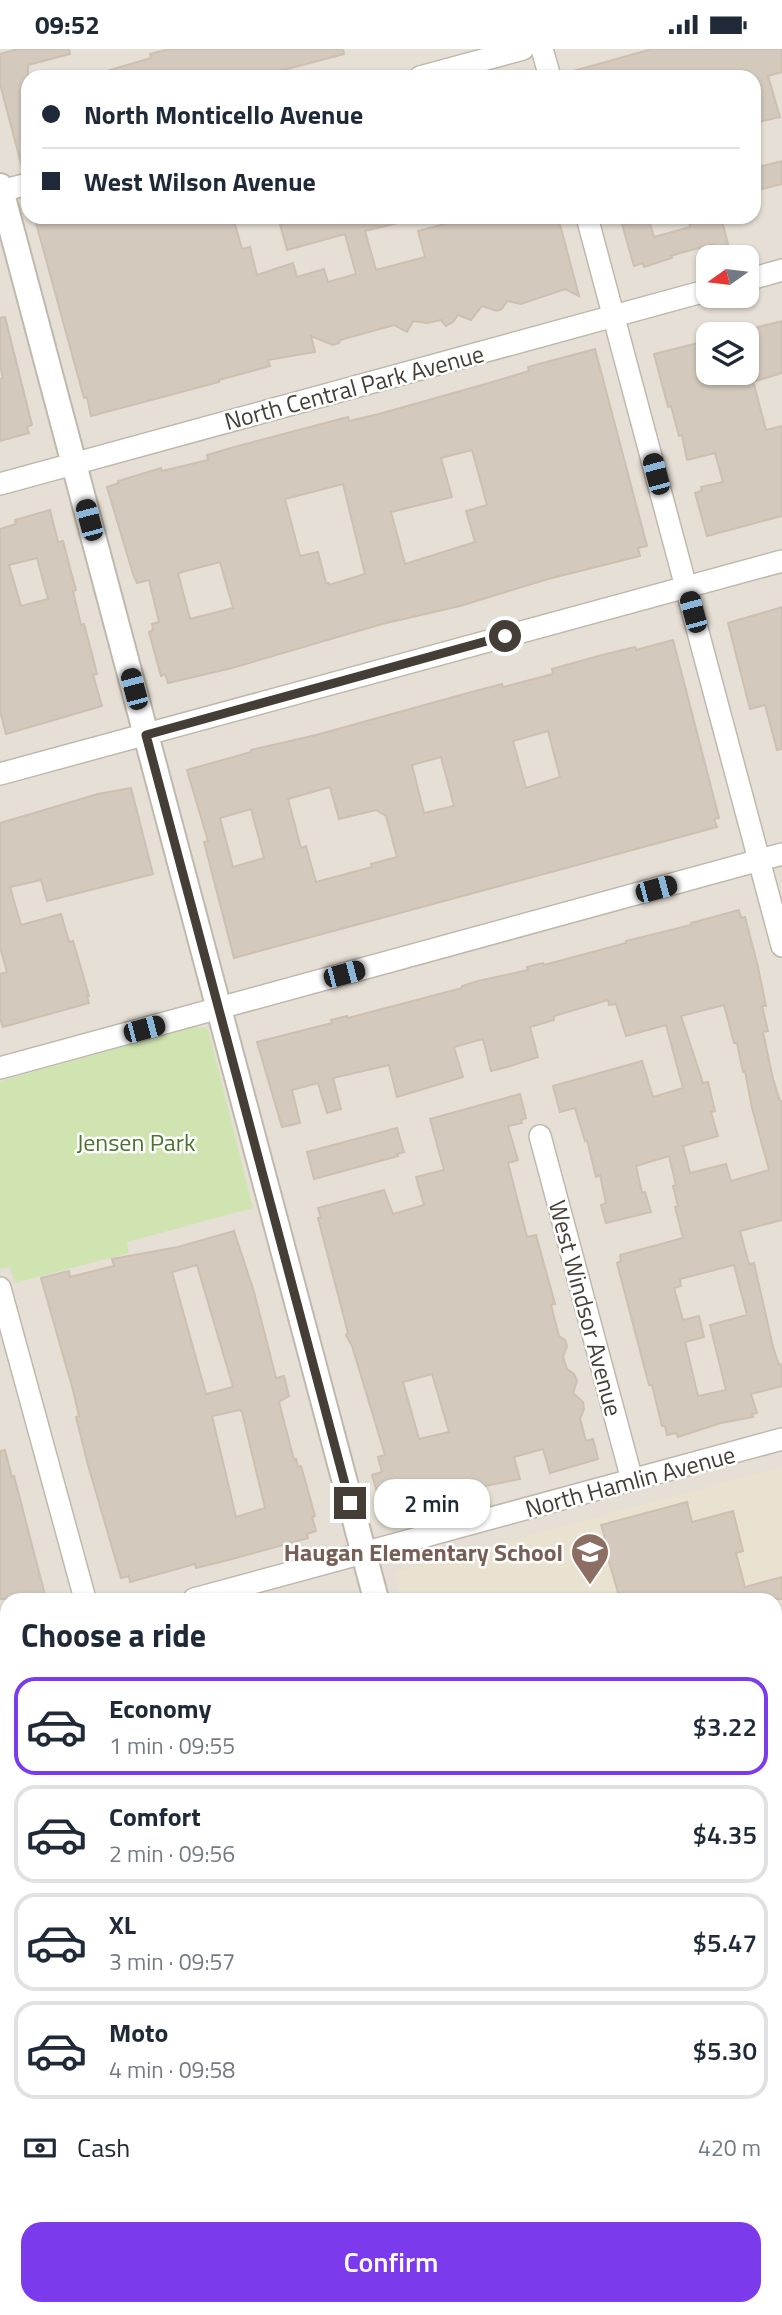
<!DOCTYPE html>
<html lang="en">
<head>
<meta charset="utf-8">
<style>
	body { margin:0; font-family:"Titillium Web",sans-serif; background:#f6f6f7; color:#1f2937; height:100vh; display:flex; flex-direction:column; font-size:26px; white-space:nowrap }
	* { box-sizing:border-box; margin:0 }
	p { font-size:23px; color:#747a83 }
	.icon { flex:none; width:38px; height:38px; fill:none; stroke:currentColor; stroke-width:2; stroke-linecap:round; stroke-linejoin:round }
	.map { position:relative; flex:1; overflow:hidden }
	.details { position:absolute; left:0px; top:1544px; width:782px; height:723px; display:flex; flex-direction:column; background:#fff; border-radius:21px 21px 0 0; box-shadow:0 2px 5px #0004 }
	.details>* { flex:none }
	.hud { position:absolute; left:21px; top:21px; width:740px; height:154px; border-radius:21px; box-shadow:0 2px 5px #0004; display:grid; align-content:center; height:154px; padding:0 21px; background:#fff }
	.needle { width:46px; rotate:256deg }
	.controls { position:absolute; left:696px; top:196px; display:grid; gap:14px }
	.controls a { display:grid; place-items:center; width:63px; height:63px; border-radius:14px; background:#fff; box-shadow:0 2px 5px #0004; font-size:35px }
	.end { position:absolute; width:32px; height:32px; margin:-16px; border:9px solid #443e36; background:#fff; box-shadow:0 0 0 4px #fff }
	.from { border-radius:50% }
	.bubble { position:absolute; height:49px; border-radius:21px; background:#fff; box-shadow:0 2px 5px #0004; font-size:23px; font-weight:600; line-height:49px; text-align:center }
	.car { position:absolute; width:21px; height:42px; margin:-21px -10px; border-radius:9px; box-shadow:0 0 5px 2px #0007; background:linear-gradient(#222 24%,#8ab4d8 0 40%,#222 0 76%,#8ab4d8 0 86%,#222 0) }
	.hud b { display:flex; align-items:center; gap:24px; height:66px; font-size:26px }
	.hud b+b { border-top:2px solid #e0e1e3 }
	.hud i { width:18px; height:18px; background:#1f2937 }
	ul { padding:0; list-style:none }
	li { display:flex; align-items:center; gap:21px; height:98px; margin:0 14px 10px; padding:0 7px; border:4px solid #e0e1e3; border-radius:21px }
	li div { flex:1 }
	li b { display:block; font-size:26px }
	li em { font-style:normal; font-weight:600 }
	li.selected { border-color:#7c3aed }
	li>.icon { width:63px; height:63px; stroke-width:1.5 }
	h2 { padding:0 21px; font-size:32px; line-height:84px }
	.pay { display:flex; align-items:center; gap:18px; height:77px; padding:0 21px; font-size:26px }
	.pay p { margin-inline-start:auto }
	.primary-button { display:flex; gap:14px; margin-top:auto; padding:14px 21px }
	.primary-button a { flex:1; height:80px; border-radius:21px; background:#7c3aed; color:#fff; font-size:28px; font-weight:600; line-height:80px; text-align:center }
	.status { display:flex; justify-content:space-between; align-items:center; height:49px; padding:0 35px; background:#fff; direction:ltr }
	.status svg { height:19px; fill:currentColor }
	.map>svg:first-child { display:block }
	.residential { fill:#e6dfd5; fill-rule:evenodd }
	.education { fill:#eae2d1 }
	.green { fill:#d0e4b1 }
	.building { fill:#d3c9bc; stroke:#cdc0b0; stroke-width:2; fill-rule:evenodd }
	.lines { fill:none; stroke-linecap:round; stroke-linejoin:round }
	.minor-casing { stroke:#c0b8ac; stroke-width:24 }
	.tertiary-casing { stroke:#c0b8ac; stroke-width:28 }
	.minor { stroke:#fff; stroke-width:21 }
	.tertiary { stroke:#fff; stroke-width:24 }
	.route { stroke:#443e36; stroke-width:9 }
	.labels { text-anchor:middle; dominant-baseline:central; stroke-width:5; stroke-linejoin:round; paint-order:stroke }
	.street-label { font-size:24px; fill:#443e36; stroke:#fff }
	.park-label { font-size:24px; fill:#4b732d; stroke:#fff }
	.education-label { font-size:24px; font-weight:bold; fill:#785e54; stroke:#fff; text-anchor:end }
</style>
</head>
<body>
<div class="status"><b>09:52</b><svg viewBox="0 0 49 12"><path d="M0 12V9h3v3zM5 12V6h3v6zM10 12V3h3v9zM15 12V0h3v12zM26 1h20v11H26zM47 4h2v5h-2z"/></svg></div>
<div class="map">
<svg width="782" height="2266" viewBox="0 0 782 2266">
	<rect width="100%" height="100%" fill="#f2eee6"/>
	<path class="residential" d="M0 0H782V2266H0ZM28 28H754V168H28ZM709 208H747V247H709ZM709 285H747V324H709ZM7 1550H775V2259H7Z"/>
	<polygon class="education" points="782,1418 782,1653 775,1655 775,1550 402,1550 394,1523"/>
	<polygon class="green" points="193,978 207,979 210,987 253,1159 127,1193 129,1204 15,1234 10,1218 0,1220 0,1032"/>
	<g class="building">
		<polygon points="18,0 69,0 70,5 28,16 28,122 23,122 0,35 0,5"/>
		<polygon points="170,0 343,0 344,5 257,28 101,28 100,24 151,9 150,5"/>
		<polygon points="652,0 782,0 782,23 768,27 780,68 754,74 754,28 567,28 566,24"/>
		<polygon points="782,112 782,135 754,142 754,119"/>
		<polygon points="56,168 233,168 242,200 250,198 257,226 293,214 297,228 324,220 328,233 356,225 345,185 287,201 278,168 309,168 310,173 328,168 397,168 398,174 365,182 376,221 425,208 418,182 471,168 558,168 579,247 565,240 521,255 507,252 502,260 497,262 482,257 471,271 458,266 453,273 446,277 441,271 427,274 413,272 407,283 394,276 340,291 339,294 333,296 311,287 315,303 268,311 270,317 219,331 219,333 91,367 87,348 84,349 36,174"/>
		<polygon points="620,168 648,168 654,188 690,178 688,168 721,168 728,195 715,198 714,195 680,204 671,207 672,209 644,218 643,214 634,217"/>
		<polygon points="5,268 32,376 27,378 29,384 0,392 0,330 3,329 0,316 0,269"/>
		<polygon points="782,272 782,324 756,332 747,298 747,281"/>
		<polygon points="706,292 709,303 709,324 751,324 766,381 782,377 782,467 707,487 695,444 702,442 701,438 723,433 715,404 687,411 682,386 679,387 671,357 668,358 654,305"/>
		<path d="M595 300 647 497 638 499 640 507 548 530 460 557 382 575 232 619 168 634 165 625 161 627 149 583 153 581 152 575 159 573 149 531 137 534 133 525 107 438 119 434 118 432 161 419 162 422 208 411 207 406 238 397 348 368 349 372 379 365 489 334 529 322 528 318ZM472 401 487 456 466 462 475 493 405 515 391 463 452 448 441 409ZM343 435 365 525 329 536V534H326L318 503 300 507 285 450ZM220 513 233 559 190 570 178 524Z"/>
		<path d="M50 461 58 493 63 492 71 523 76 541 73 542 81 576 84 575 92 605 97 625 93 626 102 657 6 685 0 662V480L16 475 15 471ZM37 509 48 550 21 557 9 516Z"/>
		<polygon points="782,558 782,700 777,701 765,656 750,660 728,574"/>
		<path d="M673 591 719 769 714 770 717 778 234 909 204 793 208 792 187 721 251 703V701L316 686 468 644 502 635 503 638 553 625 552 620 602 606 635 598 636 601ZM548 682 560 728 526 739 513 692ZM441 708 454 757 424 764 412 716ZM330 738 339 770 376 761 386 767 397 808 371 815 372 818 316 833 306 797 301 799 288 750ZM251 760 264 809 233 818 220 769Z"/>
		<polygon points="131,739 153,825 47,852 41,831 10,838 21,876 61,865 69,893 73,892 89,947 87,947 89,954 3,978 0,969 0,925 7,923 0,898 0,774 98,745"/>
		<path d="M739 861 741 869 745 868 758 918 766 957H762L768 982 763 983 773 1030 780 1052H782V1171L740 1182 749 1215 754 1214 773 1298 779 1316 782 1315V1337L751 1345 757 1364 752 1365 753 1368 721 1374 678 1388 676 1384 667 1386 665 1377H662L652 1336H649L617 1214 621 1212 620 1206 683 1189 675 1158 678 1157 673 1137 676 1136 669 1107 636 1117 642 1144 645 1143 651 1163 606 1174 601 1156 606 1154 600 1126 596 1128 587 1091 585 1092 575 1059 560 1063 553 1037 642 1012 653 1048 683 1039 666 976 626 987 616 955 609 956 608 951 554 967V971L530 978 538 1008 507 1018 491 1022 483 990 454 998 463 1028 397 1048 389 1016 333 1029 341 1060 327 1064 318 1034 292 1041 300 1074 282 1078 257 993 332 974 331 971 347 967 348 969 462 939V937L478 932 528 921 527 918 543 914 544 916 626 894V892L691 876V874ZM724 956 734 994H737L743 1023 745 1022 752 1059 769 1121 731 1132 726 1115 690 1124 683 1097 718 1087 711 1063 715 1062 708 1033 703 1034 681 967ZM734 1216 747 1266 710 1276 726 1341 698 1347 685 1293 704 1288 699 1267 683 1271 674 1239 681 1237 680 1230Z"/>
		<path d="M520 1045 526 1069 521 1071 522 1074 508 1077 518 1111 508 1114 527 1188 536 1186 555 1255 551 1256 559 1287 565 1291 567 1297 563 1308 567 1320 574 1325 577 1332 573 1344 583 1353 584 1360 580 1370 586 1392 593 1390 598 1410 550 1424 543 1400 514 1408 520 1430 465 1441 466 1445 438 1453 393 1464 392 1461 383 1464 372 1426 382 1423 378 1408 385 1406 352 1297 346 1286 348 1284 318 1169H321L318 1159 384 1141 393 1165 424 1156 416 1128 444 1121 430 1070ZM432 1325 449 1383 419 1390 403 1333Z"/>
		<polygon points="397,1079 404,1103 397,1105 398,1107 314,1130 307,1103"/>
		<path d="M234 1182 254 1243 276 1329 284 1327 289 1347 279 1353 294 1411 296 1410 298 1418 301 1417 315 1467 312 1468 316 1482 307 1485 308 1489 236 1509 196 1519 195 1515 130 1533 129 1527 121 1529 88 1416 76 1368 79 1367 73 1341 41 1229 69 1222 70 1228 114 1217 112 1210 178 1198ZM197 1216 233 1338 206 1345 172 1223ZM240 1361 242 1363 265 1459 236 1468 212 1367Z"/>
		<polygon points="5,1401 12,1428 14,1427 46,1550 0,1550 0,1402"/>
		<polygon points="687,1453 692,1473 733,1462 743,1502 736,1504 745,1538 782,1528 782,1550 620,1550 602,1489 605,1489 601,1476"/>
	</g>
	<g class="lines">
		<defs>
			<g id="minor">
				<polyline points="542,0 550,28"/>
				<polyline points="420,28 523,0"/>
				<polyline points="0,142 28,135"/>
				<polyline points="587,168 782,897"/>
				<polyline points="747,231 782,221"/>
				<polyline points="0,435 709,241"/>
				<polyline points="0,725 782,512"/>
				<polyline points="0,1019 782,805"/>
				<polyline points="540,1087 632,1431"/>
				<polyline points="0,1239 85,1550"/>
				<polyline points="194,1550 782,1390"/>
				<polyline points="0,1603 7,1601"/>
				<polyline points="775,1685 782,1683"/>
				<polyline points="0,1896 7,1894"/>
				<polyline points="775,1977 782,1975"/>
				<polyline points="0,2190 7,2188"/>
				<polyline points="781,2266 782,2266"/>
			</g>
			<g id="tertiary">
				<polyline points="0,137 376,1550"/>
				<polyline points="564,2259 566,2266"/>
			</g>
		</defs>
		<use href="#minor" class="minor-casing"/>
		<use href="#tertiary" class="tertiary-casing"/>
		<use href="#minor" class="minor"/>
		<use href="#tertiary" class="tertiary"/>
	</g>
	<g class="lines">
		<polyline class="route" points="350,1454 146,686 505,587"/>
	</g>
	<defs>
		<symbol id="school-pin" viewBox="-11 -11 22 30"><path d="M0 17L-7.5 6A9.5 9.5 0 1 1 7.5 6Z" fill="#8d6e63" stroke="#fff"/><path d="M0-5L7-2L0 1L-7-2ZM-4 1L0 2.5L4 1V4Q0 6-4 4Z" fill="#fff"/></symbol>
	</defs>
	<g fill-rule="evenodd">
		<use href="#school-pin" x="568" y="1481" width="44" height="60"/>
	</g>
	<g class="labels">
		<g class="street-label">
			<text transform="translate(354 338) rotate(-15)">North Central Park Avenue</text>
			<text transform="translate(586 1259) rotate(75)">West Windsor Avenue</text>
			<text transform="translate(630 1432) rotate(-15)">North Hamlin Avenue</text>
		</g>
		<g class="park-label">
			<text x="136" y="1093">Jensen Park</text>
		</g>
		<g class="education-label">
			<text x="563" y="1503">Haugan Elementary School</text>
		</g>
	</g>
</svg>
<div class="controls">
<a><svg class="needle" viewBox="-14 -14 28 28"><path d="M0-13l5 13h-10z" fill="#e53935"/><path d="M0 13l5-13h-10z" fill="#747a83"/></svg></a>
<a><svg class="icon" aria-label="layers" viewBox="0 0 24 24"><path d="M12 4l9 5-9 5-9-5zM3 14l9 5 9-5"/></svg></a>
</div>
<i class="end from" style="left:505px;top:587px"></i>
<i class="end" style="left:350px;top:1454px"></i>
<div class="bubble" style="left:374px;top:1430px;width:116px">2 min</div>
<i class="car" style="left:656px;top:425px;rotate:345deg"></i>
<i class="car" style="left:89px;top:471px;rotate:345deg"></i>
<i class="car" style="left:693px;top:563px;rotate:345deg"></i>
<i class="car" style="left:134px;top:640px;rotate:345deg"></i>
<i class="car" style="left:656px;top:840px;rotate:75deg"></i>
<i class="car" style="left:344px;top:925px;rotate:75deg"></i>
<i class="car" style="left:144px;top:980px;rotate:75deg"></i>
<div class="hud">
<b><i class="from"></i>North Monticello Avenue</b>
<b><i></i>West Wilson Avenue</b>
</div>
<section class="details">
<h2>Choose a ride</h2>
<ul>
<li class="selected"><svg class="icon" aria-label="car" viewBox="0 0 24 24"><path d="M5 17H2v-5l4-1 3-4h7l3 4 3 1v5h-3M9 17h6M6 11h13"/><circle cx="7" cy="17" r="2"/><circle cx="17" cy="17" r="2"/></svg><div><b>Economy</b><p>1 min · 09:55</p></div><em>$3.22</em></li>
<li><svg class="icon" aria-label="car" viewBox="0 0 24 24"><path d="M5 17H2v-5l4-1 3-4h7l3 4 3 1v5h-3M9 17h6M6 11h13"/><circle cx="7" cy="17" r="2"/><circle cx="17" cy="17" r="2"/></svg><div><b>Comfort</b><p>2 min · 09:56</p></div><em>$4.35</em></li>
<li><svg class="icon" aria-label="car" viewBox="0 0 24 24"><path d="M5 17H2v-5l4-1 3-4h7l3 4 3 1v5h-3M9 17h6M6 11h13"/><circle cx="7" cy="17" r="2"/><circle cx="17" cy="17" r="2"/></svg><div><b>XL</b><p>3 min · 09:57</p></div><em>$5.47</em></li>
<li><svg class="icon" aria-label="car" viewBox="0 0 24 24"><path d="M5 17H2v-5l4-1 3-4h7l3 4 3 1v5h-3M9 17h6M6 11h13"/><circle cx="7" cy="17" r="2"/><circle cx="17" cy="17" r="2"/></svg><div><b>Moto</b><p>4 min · 09:58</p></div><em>$5.30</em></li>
</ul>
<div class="pay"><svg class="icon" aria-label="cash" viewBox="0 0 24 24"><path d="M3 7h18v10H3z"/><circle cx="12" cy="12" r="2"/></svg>Cash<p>420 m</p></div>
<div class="primary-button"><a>Confirm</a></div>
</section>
</div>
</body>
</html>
